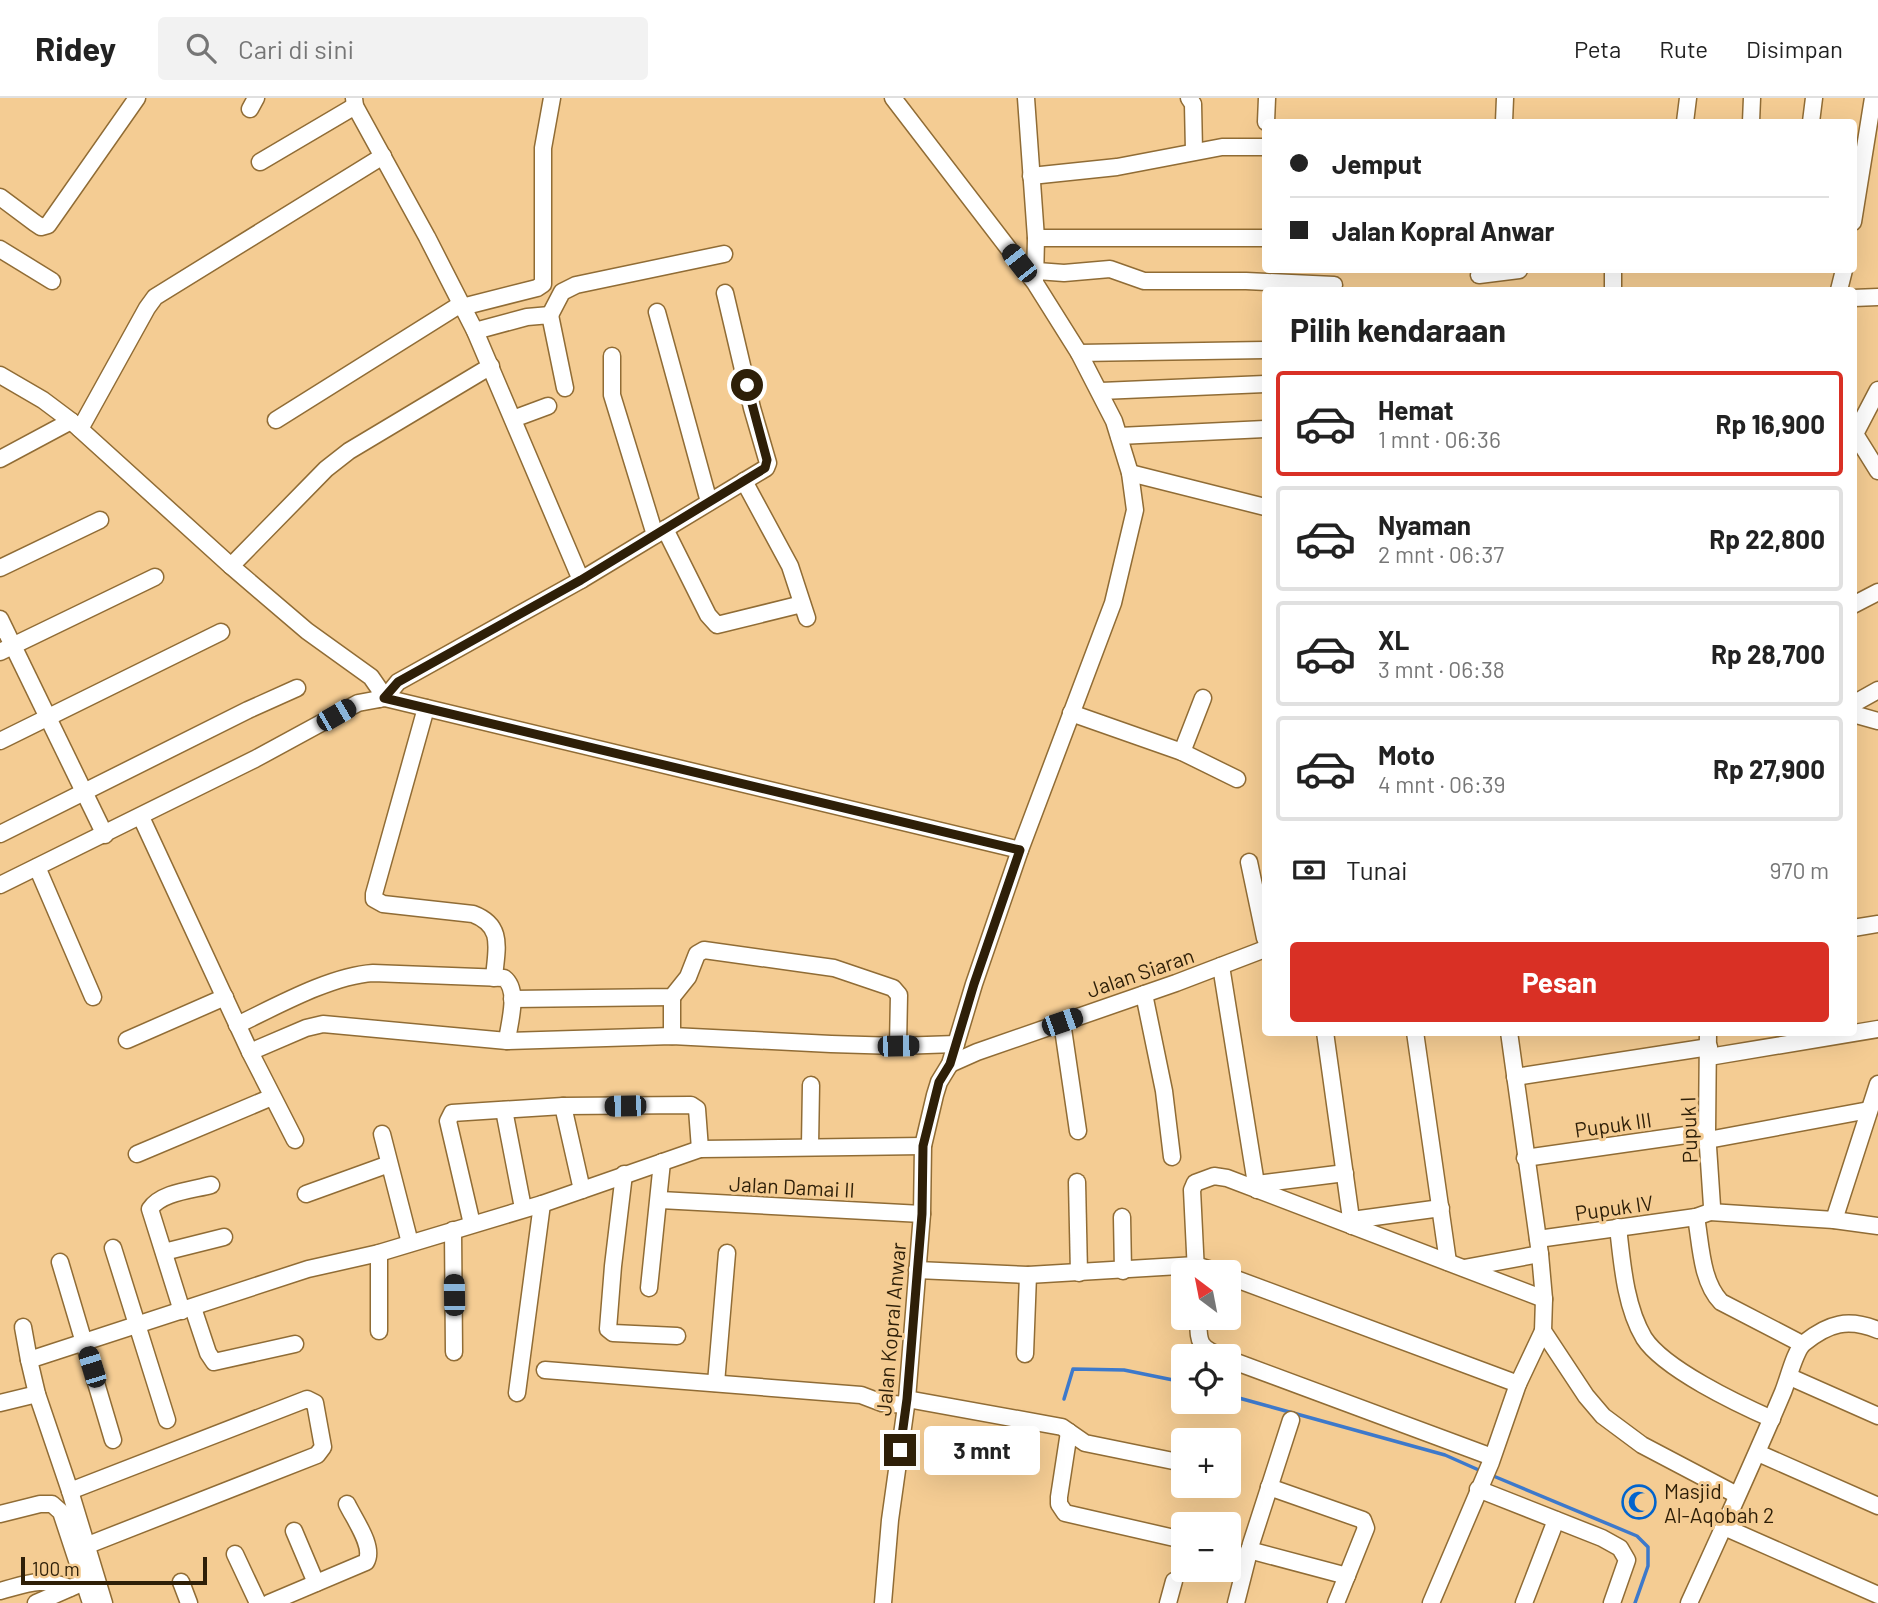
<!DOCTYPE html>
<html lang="id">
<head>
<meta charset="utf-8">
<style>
	body { margin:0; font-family:Barlow,sans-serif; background:#f2f2f2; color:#222; height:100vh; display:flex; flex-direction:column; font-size:26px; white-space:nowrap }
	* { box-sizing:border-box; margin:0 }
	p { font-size:23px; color:#767676 }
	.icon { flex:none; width:38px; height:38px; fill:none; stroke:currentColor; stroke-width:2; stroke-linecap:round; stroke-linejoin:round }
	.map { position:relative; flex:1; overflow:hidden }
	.sheet { position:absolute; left:1262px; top:189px; width:595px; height:749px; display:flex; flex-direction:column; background:#fff; border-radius:7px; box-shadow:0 7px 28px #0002 }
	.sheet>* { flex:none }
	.banner { position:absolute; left:1262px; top:21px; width:595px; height:154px; border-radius:7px; box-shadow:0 7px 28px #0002; display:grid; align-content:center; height:154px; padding:0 28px; background:#fff }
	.needle { width:46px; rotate:328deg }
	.fabs { position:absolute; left:1171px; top:1162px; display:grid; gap:14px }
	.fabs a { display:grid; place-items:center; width:70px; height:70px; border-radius:7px; background:#fff; box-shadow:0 7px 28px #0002; font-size:35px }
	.scale { position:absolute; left:21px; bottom:18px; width:186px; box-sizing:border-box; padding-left:7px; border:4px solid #2e1f08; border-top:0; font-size:19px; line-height:24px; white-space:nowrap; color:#2e1f08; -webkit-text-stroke:5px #f4cc93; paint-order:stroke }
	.end { position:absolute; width:32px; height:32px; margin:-16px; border:9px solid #2e1f08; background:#fff; box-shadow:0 0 0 4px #fff }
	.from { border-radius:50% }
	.bubble { position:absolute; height:49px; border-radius:7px; background:#fff; box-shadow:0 7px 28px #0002; font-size:23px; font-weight:700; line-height:49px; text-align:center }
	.car { position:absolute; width:21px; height:42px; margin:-21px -10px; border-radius:9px; box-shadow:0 0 5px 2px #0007; background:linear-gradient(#222 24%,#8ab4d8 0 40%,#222 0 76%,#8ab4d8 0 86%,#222 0) }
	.banner b { display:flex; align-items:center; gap:24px; height:66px; font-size:26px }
	.banner b+b { border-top:2px solid #e0e0e0 }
	.banner i { width:18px; height:18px; background:#222 }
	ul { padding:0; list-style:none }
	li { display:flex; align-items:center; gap:21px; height:105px; margin:0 14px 10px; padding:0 14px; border:4px solid #e0e0e0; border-radius:7px }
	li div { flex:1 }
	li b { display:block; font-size:26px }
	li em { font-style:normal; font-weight:700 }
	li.on { border-color:#d93025 }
	li>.icon { width:63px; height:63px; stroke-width:1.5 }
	h2 { padding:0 28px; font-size:32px; line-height:84px }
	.pay { display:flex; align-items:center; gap:18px; height:77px; padding:0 28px; font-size:26px }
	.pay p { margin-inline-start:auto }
	.primary-button { display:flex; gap:14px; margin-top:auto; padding:14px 28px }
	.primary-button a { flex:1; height:80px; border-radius:7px; background:#d93025; color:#fff; font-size:28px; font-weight:700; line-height:80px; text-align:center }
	header { display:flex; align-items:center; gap:42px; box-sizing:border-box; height:98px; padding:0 35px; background:#fff; border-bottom:2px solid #e0e0e0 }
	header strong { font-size:33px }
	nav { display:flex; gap:38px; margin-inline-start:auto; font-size:24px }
	.search { width:490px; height:63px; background:#f2f2f2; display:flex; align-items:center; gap:18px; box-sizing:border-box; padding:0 24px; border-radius:7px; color:#767676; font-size:26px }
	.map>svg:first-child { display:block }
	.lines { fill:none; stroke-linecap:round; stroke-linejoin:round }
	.stream { stroke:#3d79cb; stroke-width:3.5 }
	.minor-casing { stroke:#906c35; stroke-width:19 }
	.minor { stroke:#fff; stroke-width:16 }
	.route { stroke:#2e1f08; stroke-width:9 }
	.labels { text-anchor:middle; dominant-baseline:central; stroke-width:6; stroke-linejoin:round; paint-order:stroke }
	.street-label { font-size:21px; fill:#2e1f08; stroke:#f4cc93 }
	.poi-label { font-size:21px; fill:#2e1f08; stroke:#f4cc93; text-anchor:start }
</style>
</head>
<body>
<header>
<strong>Ridey</strong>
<div class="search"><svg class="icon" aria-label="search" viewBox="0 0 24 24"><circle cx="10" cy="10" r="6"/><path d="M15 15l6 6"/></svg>Cari di sini</div>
<nav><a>Peta</a><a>Rute</a><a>Disimpan</a></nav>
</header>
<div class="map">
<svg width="1878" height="1505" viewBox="0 0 1878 1505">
	<rect width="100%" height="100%" fill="#f4cc93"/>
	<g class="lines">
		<g class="stream">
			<polyline points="1228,1297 1445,1357 1481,1373"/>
			<polyline points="1064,1301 1073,1271 1124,1272 1183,1284"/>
			<polyline points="1491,1377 1637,1438 1648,1449 1648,1468 1635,1505"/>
		</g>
		<defs>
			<g id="minor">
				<polyline points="354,0 355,8 427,139 475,233 581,482"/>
				<polyline points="1026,0 1036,140 1035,183"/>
				<polyline points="1189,0 1193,6 1194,53"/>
				<polyline points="250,11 256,0"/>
				<polyline points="1266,24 1267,0"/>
				<polyline points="1504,24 1505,0"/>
				<polyline points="1685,24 1688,0"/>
				<polyline points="1751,24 1752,0"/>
				<polyline points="1811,24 1814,0"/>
				<polyline points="260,64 355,8"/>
				<polyline points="1031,78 1117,69 1222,49 1265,49"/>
				<polyline points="0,99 35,125 41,129 48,127 137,0"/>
				<polyline points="1853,124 1873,0"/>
				<polyline points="1036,140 1265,140"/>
				<polyline points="0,151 52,183"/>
				<polyline points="1037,173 1064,175 1110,171 1144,183 1246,183 1334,187"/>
				<polyline points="1479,177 1519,172"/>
				<polyline points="1613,192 1613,172"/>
				<polyline points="1839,192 1844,172"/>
				<polyline points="1853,200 1878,199"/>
				<polyline points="462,209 537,190 543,186 543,50 552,0"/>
				<polyline points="657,214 709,404"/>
				<polyline points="550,217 562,194 576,187 724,156"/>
				<polyline points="475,233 527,219 550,217 565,290"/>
				<polyline points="1079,255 1265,252"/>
				<polyline points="612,258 612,297 655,437"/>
				<polyline points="0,277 43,302 71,323 231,468 307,533 371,579 380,592 379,601"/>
				<polyline points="1878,292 1855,336 1878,373"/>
				<polyline points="1101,293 1265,286"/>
				<polyline points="513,321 548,308"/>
				<polyline points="276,322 461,206"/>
				<polyline points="80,331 147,210 155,199 383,58"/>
				<polyline points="1119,338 1265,331"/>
				<polyline points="0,361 71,323"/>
				<polyline points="1130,375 1265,409"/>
				<polyline points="744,383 790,468 807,520"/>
				<polyline points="665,431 708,517 717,527 802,506"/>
				<polyline points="231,468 326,371 349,353 491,268"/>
				<polyline points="0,470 100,422"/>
				<polyline points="1853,507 1878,494"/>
				<polyline points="0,521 105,737"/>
				<polyline points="0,554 155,479"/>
				<polyline points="385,600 398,584 581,482 766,370 768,365 752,310 725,195"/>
				<polyline points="1853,606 1878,592"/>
				<path d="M426 610 374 796V801L383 806 473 816C505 828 496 852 494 880"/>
				<polyline points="1071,615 1182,654 1237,681"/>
				<polyline points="1853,616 1878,623"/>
				<polyline points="0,643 221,534"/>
				<polyline points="1182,654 1203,600"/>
				<polyline points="141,719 250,954 295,1042"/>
				<polyline points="0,736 248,612 297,590"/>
				<polyline points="1249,764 1265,840"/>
				<polyline points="37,769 93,899"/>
				<polyline points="0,787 255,661 358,605 385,600 1020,752"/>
				<polyline points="1853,830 1878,826"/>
				<polyline points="1221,868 1257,1092"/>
				<polyline points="1144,896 1164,993 1172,1059"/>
				<polyline points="512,901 672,899 688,879 697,856 704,852 834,870 893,890 899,897 898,948"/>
				<polyline points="1062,924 1078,1033"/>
				<path d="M237 927C277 908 330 878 373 875L504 880C520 892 509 925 507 943"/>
				<polyline points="1325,934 1352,1128"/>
				<polyline points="1415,934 1448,1164"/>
				<polyline points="1509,934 1540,1156 1544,1201 1543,1233 1586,1298 1603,1318 1642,1347 1737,1397"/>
				<polyline points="672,938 672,899"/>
				<polyline points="127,942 225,899"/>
				<polyline points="250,954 306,930 323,926 507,943 672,938 831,946 898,948 956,946"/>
				<polyline points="1709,959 1878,931"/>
				<polyline points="950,966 977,954 1176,885 1265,851"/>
				<polyline points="1515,979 1709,949"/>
				<polyline points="563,1008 582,1092"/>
				<polyline points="504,1012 523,1110"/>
				<polyline points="382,1036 410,1145"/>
				<polyline points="1708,1042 1869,1012"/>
				<polyline points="810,1048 811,987"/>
				<polyline points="137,1056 272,999"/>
				<polyline points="1525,1060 1707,1034"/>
				<polyline points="624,1076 613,1168 608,1231 613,1235 677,1238"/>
				<polyline points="1077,1084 1079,1175"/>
				<polyline points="1257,1086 1345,1075"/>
				<polyline points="306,1096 389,1066"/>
				<polyline points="660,1102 922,1116"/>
				<polyline points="1710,1114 1834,1122 1878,1128"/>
				<polyline points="1122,1119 1123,1173"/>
				<path d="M1696 1119C1701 1147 1701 1183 1721 1204L1802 1246"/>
				<polyline points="1352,1122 1441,1110"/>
				<polyline points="1834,1122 1878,986"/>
				<polyline points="472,1126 448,1023 452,1015 563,1008 691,1007 697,1011 700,1051"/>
				<path d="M1618 1129C1622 1164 1625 1208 1644 1240 1664 1271 1738 1306 1772 1321"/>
				<polyline points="453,1132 454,1254"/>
				<polyline points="1538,1141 1696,1119 1710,1114 1712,1108 1707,1034 1708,934"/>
				<polyline points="113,1150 167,1322"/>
				<polyline points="164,1154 224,1139"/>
				<polyline points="60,1164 113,1342"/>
				<polyline points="1464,1170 1540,1156"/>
				<polyline points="917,1172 1028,1177 1196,1167 1218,1174"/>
				<polyline points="1196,1174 1192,1092 1195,1085 1214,1078 1227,1080 1544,1201"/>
				<polyline points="1228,1178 1518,1286"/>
				<polyline points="649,1190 662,1064"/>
				<polyline points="193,1210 208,1255 214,1264 295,1246"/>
				<path d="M182 1213 150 1111C161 1094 193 1092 211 1087"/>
				<path d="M1198 1220C1199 1243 1197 1249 1221 1258"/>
				<polyline points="23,1229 29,1262"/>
				<polyline points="379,1233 379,1155"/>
				<polyline points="1025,1256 1028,1177"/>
				<polyline points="1228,1261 1492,1359"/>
				<polyline points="545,1272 861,1297 882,1305 905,1307"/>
				<polyline points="1790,1279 1878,1318"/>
				<polyline points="716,1285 727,1155"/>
				<polyline points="517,1295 542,1106"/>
				<polyline points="907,1301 1062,1329 1085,1345 1183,1365"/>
				<polyline points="0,1305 37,1296"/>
				<polyline points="1069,1334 1059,1399 1059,1406 1065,1415 1183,1442"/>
				<polyline points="1758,1355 1878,1408"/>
				<polyline points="1269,1389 1363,1422 1366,1430 1336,1505"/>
				<polyline points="1478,1391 1602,1440 1620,1450 1627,1462 1612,1505"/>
				<polyline points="70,1393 307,1301 315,1305 323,1349 317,1357 88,1447"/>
				<polyline points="0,1416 40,1406 52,1406 61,1414 91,1505"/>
				<polyline points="1724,1429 1878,1497"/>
				<polyline points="294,1433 316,1485"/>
				<polyline points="1249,1452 1347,1478"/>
				<polyline points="235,1456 258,1505"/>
				<polyline points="181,1484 189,1505"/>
				<path d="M0 1493C30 1485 40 1479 70 1490"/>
				<polyline points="36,1505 75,1488"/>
				<polyline points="104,1505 70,1393 37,1296 29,1262 308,1171 379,1155 542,1106 700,1051 923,1048"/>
				<path d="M269 1505 366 1464C375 1449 354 1421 347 1406"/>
				<polyline points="883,1505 890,1422 907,1301 922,1116 923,1048 935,997 939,984 950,966 974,886 1020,752 1113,505 1135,412 1130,375 1114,323 1079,255 1035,185 893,0"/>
				<polyline points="1168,1505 1174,1483"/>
				<polyline points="1236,1505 1251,1446 1291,1322"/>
				<polyline points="1431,1505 1491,1364 1518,1286 1543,1233"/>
				<polyline points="1524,1505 1556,1422"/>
				<path d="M1689 1505C1721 1435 1753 1365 1783 1294 1788 1282 1795 1252 1804 1245 1829 1225 1848 1220 1878 1232"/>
			</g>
		</defs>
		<use href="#minor" class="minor-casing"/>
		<use href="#minor" class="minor"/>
	</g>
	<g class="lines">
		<polyline class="route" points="747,287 767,362 765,370 581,482 398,584 384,600 1020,752 974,886 950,966 939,984 923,1048 922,1116 907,1301 900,1352"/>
	</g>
	<defs>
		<symbol id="mosque-ring" viewBox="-11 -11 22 22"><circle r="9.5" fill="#f4cc93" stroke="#0264cd" stroke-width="1.5"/><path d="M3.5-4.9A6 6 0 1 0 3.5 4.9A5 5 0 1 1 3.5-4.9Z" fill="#0264cd"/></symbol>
	</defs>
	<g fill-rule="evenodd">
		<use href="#mosque-ring" x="1620" y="1385" width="38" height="38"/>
	</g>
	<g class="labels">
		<g class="street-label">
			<text transform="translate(1140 874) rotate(-19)">Jalan Siaran</text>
			<text transform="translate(1613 1026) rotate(-8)">Pupuk III</text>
			<text transform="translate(1688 1032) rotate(-92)">Pupuk I</text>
			<text transform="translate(792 1088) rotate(3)">Jalan Damai II</text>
			<text transform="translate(1614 1109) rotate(-8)">Pupuk IV</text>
			<text transform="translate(890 1231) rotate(-85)">Jalan Kopral Anwar</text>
		</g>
		<g class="poi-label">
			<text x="1664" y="1392">Masjid<tspan x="1664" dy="24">Al-Aqobah 2</tspan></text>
		</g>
	</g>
</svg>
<div class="fabs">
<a><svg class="needle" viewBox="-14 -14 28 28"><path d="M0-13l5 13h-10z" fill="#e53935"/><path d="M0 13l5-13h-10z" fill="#767676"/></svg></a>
<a><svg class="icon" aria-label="locate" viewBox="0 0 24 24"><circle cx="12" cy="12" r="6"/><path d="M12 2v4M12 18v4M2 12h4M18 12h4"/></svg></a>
<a>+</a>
<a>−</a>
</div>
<div class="scale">100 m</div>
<i class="end from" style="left:747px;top:287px"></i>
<i class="end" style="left:900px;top:1352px"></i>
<div class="bubble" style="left:924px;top:1328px;width:116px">3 mnt</div>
<i class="car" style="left:1019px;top:165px;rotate:322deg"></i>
<i class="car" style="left:336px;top:617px;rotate:60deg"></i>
<i class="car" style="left:1062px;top:924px;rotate:71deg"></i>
<i class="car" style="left:898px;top:948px;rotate:89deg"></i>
<i class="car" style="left:625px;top:1008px;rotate:269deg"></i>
<i class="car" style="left:454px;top:1197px;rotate:359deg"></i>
<i class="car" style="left:92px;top:1269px;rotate:343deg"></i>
<div class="banner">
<b><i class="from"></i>Jemput</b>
<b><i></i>Jalan Kopral Anwar</b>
</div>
<section class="sheet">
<h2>Pilih kendaraan</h2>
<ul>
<li class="on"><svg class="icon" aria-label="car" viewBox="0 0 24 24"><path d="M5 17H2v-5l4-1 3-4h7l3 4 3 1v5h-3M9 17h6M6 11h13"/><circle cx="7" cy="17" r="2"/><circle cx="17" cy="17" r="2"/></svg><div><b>Hemat</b><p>1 mnt · 06:36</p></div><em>Rp 16,900</em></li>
<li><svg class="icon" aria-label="car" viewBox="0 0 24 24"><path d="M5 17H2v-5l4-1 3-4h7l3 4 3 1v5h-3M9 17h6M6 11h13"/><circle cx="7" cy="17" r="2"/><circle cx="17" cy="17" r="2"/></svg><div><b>Nyaman</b><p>2 mnt · 06:37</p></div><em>Rp 22,800</em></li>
<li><svg class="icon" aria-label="car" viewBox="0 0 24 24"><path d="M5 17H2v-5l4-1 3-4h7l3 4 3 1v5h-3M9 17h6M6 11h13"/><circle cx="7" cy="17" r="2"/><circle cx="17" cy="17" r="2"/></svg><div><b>XL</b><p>3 mnt · 06:38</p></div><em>Rp 28,700</em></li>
<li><svg class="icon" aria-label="car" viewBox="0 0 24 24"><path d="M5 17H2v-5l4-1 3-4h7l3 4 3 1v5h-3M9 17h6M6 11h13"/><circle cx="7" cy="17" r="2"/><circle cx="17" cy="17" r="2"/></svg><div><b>Moto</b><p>4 mnt · 06:39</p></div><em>Rp 27,900</em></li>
</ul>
<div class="pay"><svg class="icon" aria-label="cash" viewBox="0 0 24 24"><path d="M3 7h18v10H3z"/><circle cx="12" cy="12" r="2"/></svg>Tunai<p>970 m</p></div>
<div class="primary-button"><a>Pesan</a></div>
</section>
</div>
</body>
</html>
